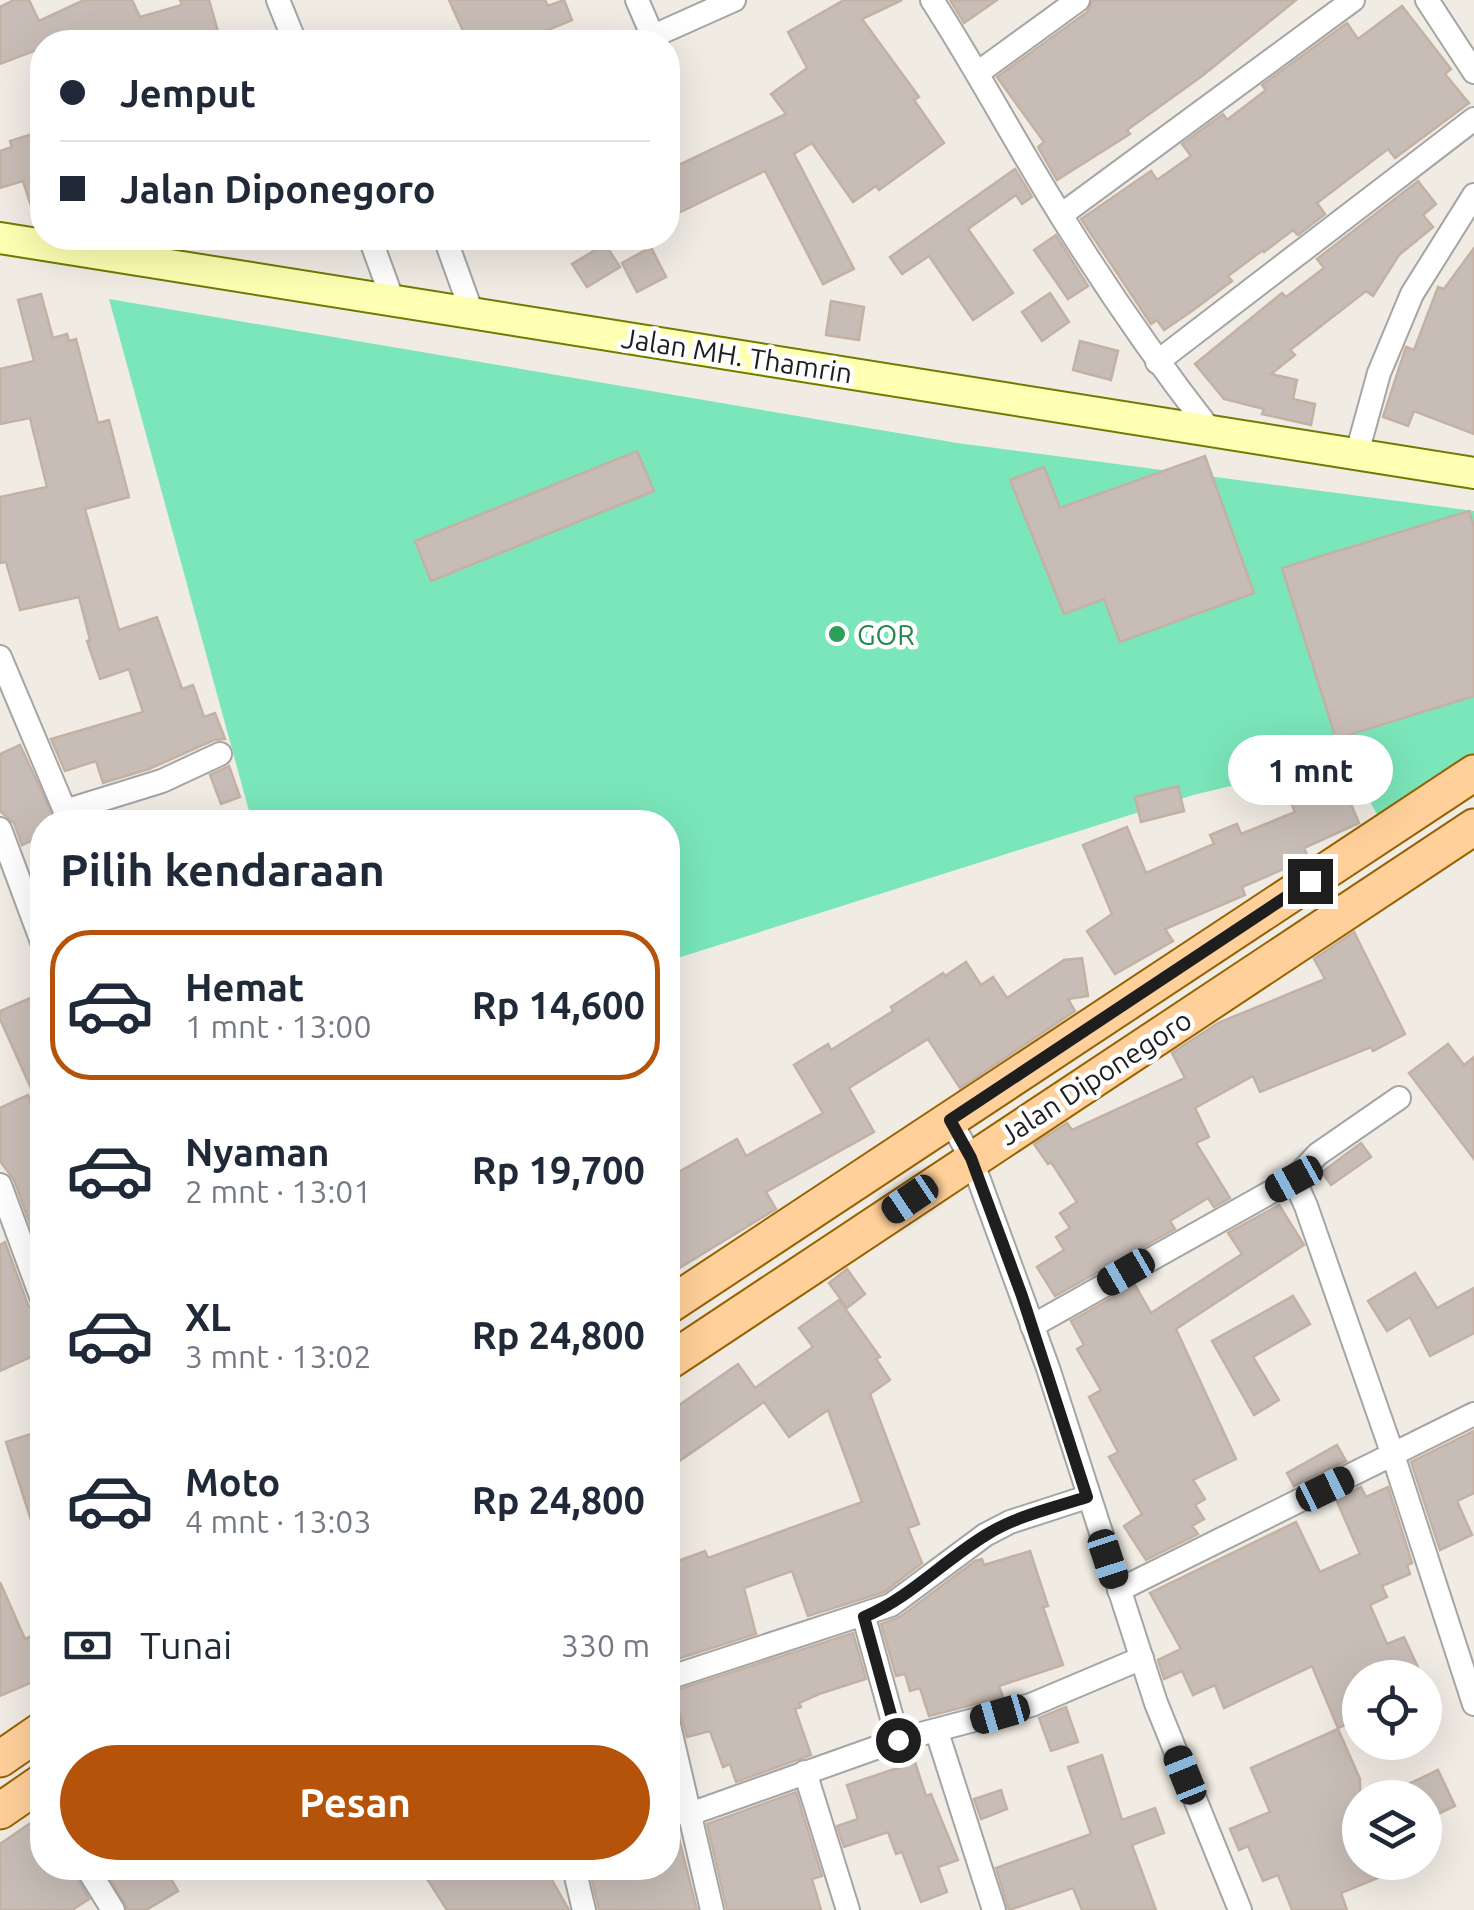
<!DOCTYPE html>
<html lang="id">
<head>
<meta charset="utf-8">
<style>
	body { margin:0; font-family:Ubuntu,sans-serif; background:#f6f6f7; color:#1f2937; height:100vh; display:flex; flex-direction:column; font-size:38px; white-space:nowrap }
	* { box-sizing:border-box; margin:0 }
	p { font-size:32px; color:#747a83 }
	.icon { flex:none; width:55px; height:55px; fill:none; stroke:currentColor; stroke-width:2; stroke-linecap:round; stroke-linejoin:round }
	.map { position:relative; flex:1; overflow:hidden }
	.sheet { position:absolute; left:30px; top:810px; width:650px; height:1070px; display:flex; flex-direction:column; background:#fff; border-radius:40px; box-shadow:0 10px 40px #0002 }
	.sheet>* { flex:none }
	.hud { position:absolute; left:30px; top:30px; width:650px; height:220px; border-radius:40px; box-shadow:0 10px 40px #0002; display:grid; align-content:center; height:220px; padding:0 30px; background:#fff }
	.controls { position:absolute; left:1342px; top:1660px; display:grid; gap:20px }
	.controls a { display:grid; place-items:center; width:100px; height:100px; border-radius:50%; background:#fff; box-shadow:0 10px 40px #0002; font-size:50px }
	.end { position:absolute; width:45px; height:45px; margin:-22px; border:12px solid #1e1e1e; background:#fff; box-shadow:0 0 0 5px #fff }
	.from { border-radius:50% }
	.bubble { position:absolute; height:70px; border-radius:35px; background:#fff; box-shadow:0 10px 40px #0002; font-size:32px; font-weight:700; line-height:70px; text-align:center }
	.car { position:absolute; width:30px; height:60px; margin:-30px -15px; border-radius:12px; box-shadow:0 0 8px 2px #0007; background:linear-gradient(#222 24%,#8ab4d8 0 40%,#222 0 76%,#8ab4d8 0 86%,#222 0) }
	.hud b { display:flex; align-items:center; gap:35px; height:95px; font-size:38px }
	.hud b+b { border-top:2px solid #e0e1e3 }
	.hud i { width:25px; height:25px; background:#1f2937 }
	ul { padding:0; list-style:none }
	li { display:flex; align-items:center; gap:30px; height:150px; margin:0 20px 15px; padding:0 10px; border:5px solid transparent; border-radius:40px }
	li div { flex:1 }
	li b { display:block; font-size:38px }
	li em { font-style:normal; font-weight:700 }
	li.active { border-color:#b45309 }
	li>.icon { width:90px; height:90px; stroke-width:1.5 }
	h2 { padding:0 30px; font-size:45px; line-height:120px }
	.pay { display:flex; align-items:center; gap:25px; height:110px; padding:0 30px; font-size:38px }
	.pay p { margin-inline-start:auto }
	.primary-button { display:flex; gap:20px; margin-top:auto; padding:20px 30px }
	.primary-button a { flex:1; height:115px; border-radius:60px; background:#b45309; color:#fff; font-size:40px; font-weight:700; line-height:115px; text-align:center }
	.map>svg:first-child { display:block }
	.pitch { fill:#7ae6b9 }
	.building { fill:#c8bdb6; stroke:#c3b1a4; stroke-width:2.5 }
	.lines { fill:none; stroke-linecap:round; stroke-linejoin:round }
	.street-casing { stroke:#a5a5a5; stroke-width:26 }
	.secondary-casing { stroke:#707a00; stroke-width:34 }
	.primary-casing { stroke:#986100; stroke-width:39 }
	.street { stroke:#fff; stroke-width:22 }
	.secondary { stroke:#fdffb2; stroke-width:30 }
	.primary { stroke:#ffd099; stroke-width:35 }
	.route { stroke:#1e1e1e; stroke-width:12 }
	.leisure-dot { fill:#2e9e5b; stroke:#fff; stroke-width:4 }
	.labels { text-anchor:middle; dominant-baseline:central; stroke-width:9; stroke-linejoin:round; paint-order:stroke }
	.street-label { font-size:28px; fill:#1e1e1e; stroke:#fff }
	.leisure-label { font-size:28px; fill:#27864d; stroke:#fff; text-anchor:start }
</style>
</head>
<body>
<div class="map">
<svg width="1474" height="1910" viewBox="0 0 1474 1910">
	<rect width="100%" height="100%" fill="#f0ebe3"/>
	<polygon class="pitch" points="109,299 957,443 1474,511 1474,756 1405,802 1377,814 1345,759 1193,795 668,961 668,822 252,822"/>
	<g class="building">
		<polygon points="14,0 29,0 39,21 84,0 132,0 140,17 182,5 180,0 209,0 221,42 42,42 42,48 0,64 0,7"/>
		<polygon points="449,0 545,0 548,6 564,0 572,20 519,42 468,42"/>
		<polygon points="844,0 902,0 862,19 919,97 914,100 944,143 879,190 876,186 853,202 812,143 794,154 854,269 823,284 765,171 668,218 668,170 786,114 771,94 807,68 788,32"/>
		<polygon points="950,0 997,0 964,23"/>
		<polygon points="1093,0 1296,0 1202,76 1127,130 1130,134 1057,180 1038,147 1044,142 997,77 1087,12"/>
		<polygon points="1402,6 1451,69 1445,74 1469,103 1395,158 1388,149 1317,203 1325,214 1298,235 1293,230 1264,252 1263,250 1228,276 1232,281 1192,311 1164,330 1157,320 1151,324 1081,219 1151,171 1157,180 1191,156 1182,144 1223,114 1227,120 1266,90 1262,85 1347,23 1358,39"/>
		<polygon points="42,131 42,226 37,225 23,181 0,188 0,151 12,147 10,141"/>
		<polygon points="1015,169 1032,197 1022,204 1016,195 968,229 1013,293 973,320 929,256 902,274 890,257"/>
		<polygon points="1418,181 1436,204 1423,215 1433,227 1399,255 1373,296 1366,291 1290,350 1295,355 1271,374 1297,380 1293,399 1315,404 1311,425 1262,414 1264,409 1224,399 1195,364 1282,293 1286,297 1324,268 1317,259"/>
		<polygon points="1056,235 1088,286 1068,299 1034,250"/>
		<polygon points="605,244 620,267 587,287 572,264"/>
		<polygon points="651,247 666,277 637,292 622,263"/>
		<polygon points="1474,248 1474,434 1414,411 1408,426 1383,417 1406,347 1414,350 1438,287 1444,289"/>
		<polygon points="1050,293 1069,322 1042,341 1022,312"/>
		<polygon points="41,294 53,338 67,334 69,341 76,339 98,423 109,420 129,497 85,509 119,630 157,617 182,689 193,685 204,717 215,713 225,739 214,740 149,769 103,783 96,761 65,771 51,739 143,712 129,669 100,679 87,641 90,640 79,597 20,610 6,562 0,563 0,497 47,487 30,418 0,424 0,369 34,361 18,300"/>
		<polygon points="831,301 864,307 859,340 826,335"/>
		<polygon points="1080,341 1118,351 1111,380 1073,370"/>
		<polygon points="637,451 654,491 431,581 415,541"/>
		<polygon points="1205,456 1254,593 1120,642 1104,599 1064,614 1010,480 1044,467 1060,508"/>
		<polygon points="1469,511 1474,526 1474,696 1336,739 1282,568"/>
		<polygon points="20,745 56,822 42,822 42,836 22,845 14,823 0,811 0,754"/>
		<polygon points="229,766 240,797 221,804 210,775"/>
		<polygon points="1304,780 1309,794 1341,780 1359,823 1304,848 1308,857 1300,862 1242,887 1245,895 1165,929 1173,941 1115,974 1087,931 1112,914 1083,845 1127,827 1146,873 1214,844 1210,835 1237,824 1241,834 1295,812 1284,788"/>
		<polygon points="1178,786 1184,811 1141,822 1135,797"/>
		<polygon points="1354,932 1405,1034 1373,1051 1371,1047 1260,1092 1253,1076 1195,1108 1209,1137 1196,1143 1230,1198 1214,1207 1208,1198 1170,1221 1175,1229 1055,1296 1037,1267 1064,1250 1056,1237 1070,1228 1060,1213 1077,1202 1051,1162 1048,1164 1034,1144 1067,1123 1072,1130 1185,1078 1172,1053 1218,1023 1325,979 1314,959"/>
		<polygon points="1082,958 1088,996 1068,999 1075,1011 960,1088 928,1039 849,1088 874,1132 766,1192 776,1209 668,1275 668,1178 737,1139 746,1156 823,1113 794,1065 828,1044 831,1050 893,1011 891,1007 943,973 945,976 966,962 981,985 993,977 1007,998 1064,960"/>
		<polygon points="42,993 42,1113 0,1019 0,1011"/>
		<polygon points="1448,1044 1464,1065 1474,1057 1474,1159 1409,1073"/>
		<polygon points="28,1095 42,1126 42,1257 14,1180 0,1161 0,1108"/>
		<polygon points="1361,1143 1371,1157 1331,1185 1322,1172"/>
		<polygon points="1279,1205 1304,1245 1176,1329 1236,1459 1193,1480 1205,1499 1195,1505 1204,1519 1192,1526 1198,1534 1146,1560 1124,1526 1142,1514 1109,1457 1118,1452 1089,1397 1101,1390 1077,1349 1084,1345 1071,1321 1135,1285 1151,1313 1242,1254 1228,1233"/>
		<polygon points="5,1242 28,1305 33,1311 42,1314 42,1352 0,1371 0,1245"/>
		<polygon points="847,1269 865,1294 847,1308 829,1283"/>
		<polygon points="1415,1273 1437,1308 1474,1288 1474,1333 1430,1356 1410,1317 1387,1331 1368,1301"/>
		<polygon points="1293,1296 1310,1324 1253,1357 1279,1400 1254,1415 1212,1341"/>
		<polygon points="839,1300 880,1357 876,1359 890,1380 870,1394 919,1524 908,1528 922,1563 884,1592 808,1616 792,1571 744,1588 756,1634 668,1662 668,1572 678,1568 675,1562 705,1551 708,1558 862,1502 828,1410 789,1437 764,1402 668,1469 668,1413 738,1364 755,1388 813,1347 799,1328"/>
		<polygon points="1474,1431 1474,1493 1457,1501 1472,1535 1440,1550 1411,1462"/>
		<polygon points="34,1433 42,1459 42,1542 38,1542 6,1442"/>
		<polygon points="1337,1445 1346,1461 1294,1486 1287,1473"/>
		<polygon points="1361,1487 1366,1497 1388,1487 1412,1563 1407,1565 1410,1574 1382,1586 1387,1597 1370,1605 1387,1644 1404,1637 1420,1672 1407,1678 1360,1678 1360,1719 1338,1728 1312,1666 1224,1708 1215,1685 1193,1695 1182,1671 1164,1679 1158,1660 1181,1649 1150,1593 1296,1522 1320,1572 1360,1554 1336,1499"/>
		<polygon points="1030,1551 1048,1606 1043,1607 1063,1665 999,1686 1003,1697 929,1716 920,1688 910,1691 905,1674 896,1676 881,1624 900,1617 975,1561 982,1559 984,1565"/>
		<polygon points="0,1582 25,1639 38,1633 42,1645 42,1678 0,1696"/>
		<polygon points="853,1633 866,1679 819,1694 799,1703 801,1707 795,1709 811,1755 736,1782 730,1764 723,1767 710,1731 687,1737 680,1712 668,1706 668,1693"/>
		<polygon points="1066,1707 1078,1742 1051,1751 1039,1718"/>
		<polygon points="1338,1729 1360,1779 1360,1862 1414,1863 1341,1893 1347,1910 1292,1910 1278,1875 1263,1881 1248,1846 1239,1850 1230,1829 1270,1812 1251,1768"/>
		<polygon points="1102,1755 1122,1820 1155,1808 1164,1833 1132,1845 1156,1910 1082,1910 1073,1888 1009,1910 996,1868 1091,1834 1068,1767"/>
		<polygon points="915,1762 926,1796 931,1794 958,1860 938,1867 947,1892 921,1902 902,1852 896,1854 888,1832 844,1847 837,1826 858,1819 847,1785"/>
		<polygon points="1438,1770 1455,1806 1425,1820 1425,1798 1379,1798"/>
		<polygon points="1001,1790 1007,1809 981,1819 974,1799"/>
		<polygon points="796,1792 822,1876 812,1879 821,1910 727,1910 707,1824"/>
		<polygon points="32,1822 42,1838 42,1868 72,1868 89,1899 72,1910 0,1910 0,1844"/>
		<polygon points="675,1823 697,1910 599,1910 589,1868 668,1868 668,1825"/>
		<polygon points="104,1868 165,1868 178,1891 146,1910 128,1910"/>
		<polygon points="420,1868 545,1868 569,1910 447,1910"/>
	</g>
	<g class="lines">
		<defs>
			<g id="street">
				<polyline points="278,0 295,42"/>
				<polyline points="637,0 653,37"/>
				<path d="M932 0C978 71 1017 146 1062 217 1108 291 1157 362 1211 431"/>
				<polyline points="1427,0 1474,72"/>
				<polyline points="640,42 734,0"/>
				<polyline points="979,72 1078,0"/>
				<polyline points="1061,215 1353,0"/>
				<polyline points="370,238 393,301"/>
				<polyline points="445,238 472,313"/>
				<polyline points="1157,362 1474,119"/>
				<polyline points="1357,453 1379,373 1412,294 1474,195"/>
				<polyline points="0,657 65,811 162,781 220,754"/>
				<polyline points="0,829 42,942"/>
				<polyline points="1399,1098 1318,1154 1294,1179 1306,1206 1393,1455 1474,1704"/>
				<polyline points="950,1120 971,1158 1048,1368 1156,1703 1240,1910"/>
				<polyline points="0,1185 42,1299"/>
				<polyline points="1032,1326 1294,1179"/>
				<polyline points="1119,1590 1474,1414"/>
				<polyline points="864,1617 898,1740"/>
				<polyline points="668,1678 891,1605 985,1535 1010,1522 1087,1497"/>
				<polyline points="668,1721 712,1910"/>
				<polyline points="937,1732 994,1910"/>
				<polyline points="805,1772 848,1910"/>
				<polyline points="687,1815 898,1740 1031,1705 1142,1658"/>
				<polyline points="87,1868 113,1910"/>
				<polyline points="574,1868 584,1910"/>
			</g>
			<polyline id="secondary" points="0,238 1474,473"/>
			<g id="primary">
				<polyline points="668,1306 1474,773"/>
				<polyline points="668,1362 1474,827"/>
				<polyline points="0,1759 42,1730"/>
				<polyline points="0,1811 42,1782"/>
			</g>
		</defs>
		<use href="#street" class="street-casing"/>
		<use href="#secondary" class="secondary-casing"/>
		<use href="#primary" class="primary-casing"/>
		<use href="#street" class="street"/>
		<use href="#secondary" class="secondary"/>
		<use href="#primary" class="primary"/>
	</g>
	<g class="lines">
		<path class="route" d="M898 1740 864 1617C911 1597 943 1561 986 1535 1016 1516 1053 1508 1087 1497L1022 1296 971 1158 950 1120 1310 881"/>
	</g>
	<circle class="leisure-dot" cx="837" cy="634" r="10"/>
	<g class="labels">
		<g class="street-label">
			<text transform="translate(737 355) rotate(9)">Jalan MH. Thamrin</text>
			<text transform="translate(1095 1077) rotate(-33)">Jalan Diponegoro</text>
		</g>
		<g class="leisure-label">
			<text x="857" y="634">GOR</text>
		</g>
	</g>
</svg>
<div class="controls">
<a><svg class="icon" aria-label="locate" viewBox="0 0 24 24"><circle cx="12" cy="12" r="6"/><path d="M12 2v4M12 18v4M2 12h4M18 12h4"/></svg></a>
<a><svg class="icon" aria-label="layers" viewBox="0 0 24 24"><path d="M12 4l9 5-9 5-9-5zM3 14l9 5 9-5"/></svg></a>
</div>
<i class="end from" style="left:898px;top:1740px"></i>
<i class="end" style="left:1310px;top:881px"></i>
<div class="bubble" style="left:1228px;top:735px;width:165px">1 mnt</div>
<i class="car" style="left:1294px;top:1179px;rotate:241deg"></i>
<i class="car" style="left:910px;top:1199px;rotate:236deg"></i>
<i class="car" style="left:1126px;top:1272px;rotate:240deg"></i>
<i class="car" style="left:1325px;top:1489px;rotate:64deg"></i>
<i class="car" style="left:1108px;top:1559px;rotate:162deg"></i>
<i class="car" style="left:1000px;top:1714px;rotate:254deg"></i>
<i class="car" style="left:1185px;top:1775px;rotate:338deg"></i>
<div class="hud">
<b><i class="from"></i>Jemput</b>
<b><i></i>Jalan Diponegoro</b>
</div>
<section class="sheet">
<h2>Pilih kendaraan</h2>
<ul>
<li class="active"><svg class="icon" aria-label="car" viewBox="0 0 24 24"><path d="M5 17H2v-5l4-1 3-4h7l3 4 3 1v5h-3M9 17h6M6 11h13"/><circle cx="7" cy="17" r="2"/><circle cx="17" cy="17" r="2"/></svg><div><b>Hemat</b><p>1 mnt · 13:00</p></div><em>Rp 14,600</em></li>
<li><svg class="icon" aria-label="car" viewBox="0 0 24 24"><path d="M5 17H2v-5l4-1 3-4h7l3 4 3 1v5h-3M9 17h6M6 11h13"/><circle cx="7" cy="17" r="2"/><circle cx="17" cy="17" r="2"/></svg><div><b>Nyaman</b><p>2 mnt · 13:01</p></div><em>Rp 19,700</em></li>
<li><svg class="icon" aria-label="car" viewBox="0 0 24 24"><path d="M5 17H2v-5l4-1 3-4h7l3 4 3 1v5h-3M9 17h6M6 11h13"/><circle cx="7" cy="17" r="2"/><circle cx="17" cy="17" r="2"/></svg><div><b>XL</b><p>3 mnt · 13:02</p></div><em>Rp 24,800</em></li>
<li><svg class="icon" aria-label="car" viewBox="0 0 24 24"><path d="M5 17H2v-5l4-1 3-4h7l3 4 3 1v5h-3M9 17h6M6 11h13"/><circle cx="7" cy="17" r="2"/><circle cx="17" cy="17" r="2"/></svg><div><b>Moto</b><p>4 mnt · 13:03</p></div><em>Rp 24,800</em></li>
</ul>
<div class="pay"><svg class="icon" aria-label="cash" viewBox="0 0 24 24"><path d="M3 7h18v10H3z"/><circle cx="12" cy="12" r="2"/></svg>Tunai<p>330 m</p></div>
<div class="primary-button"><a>Pesan</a></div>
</section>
</div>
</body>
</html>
